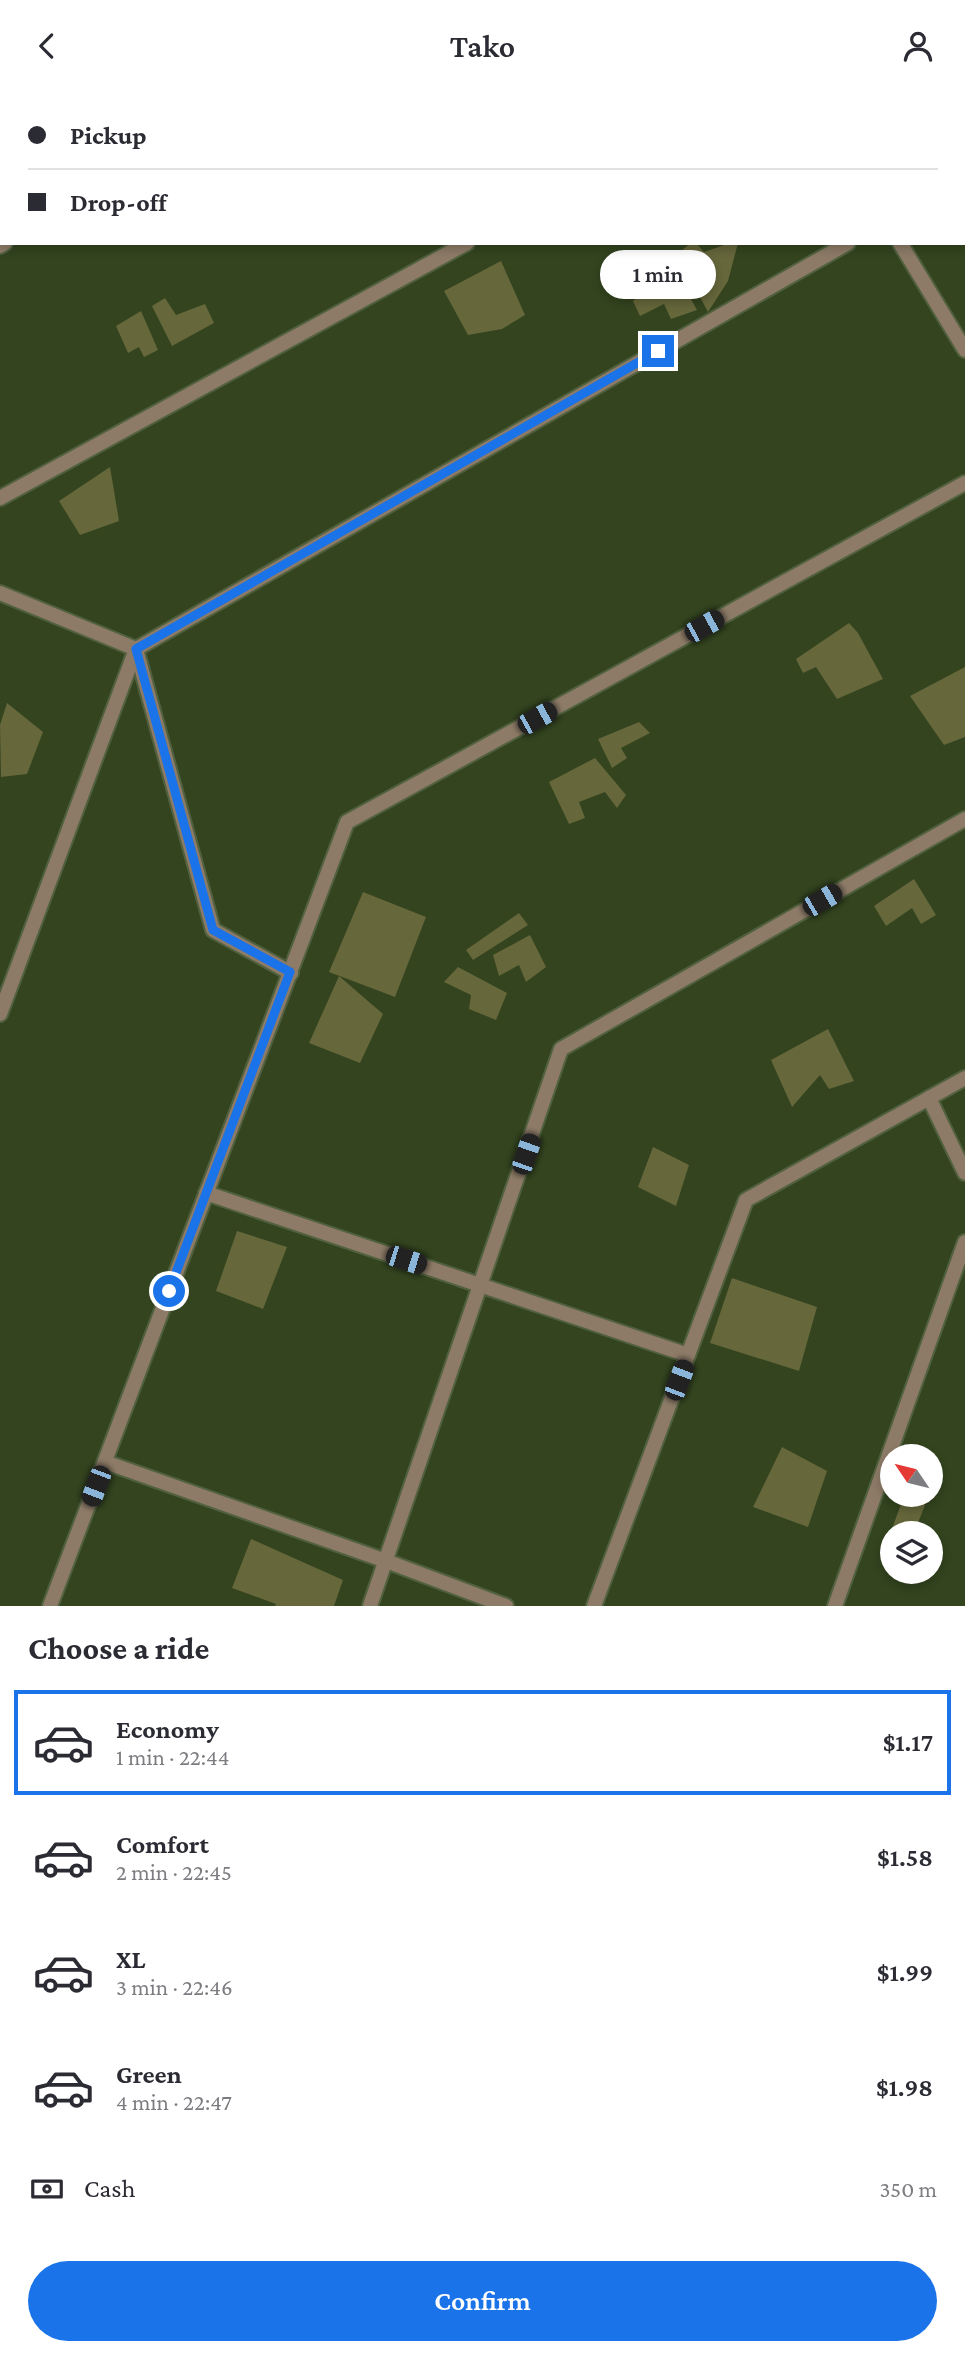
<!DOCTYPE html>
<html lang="en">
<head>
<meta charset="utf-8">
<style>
	body { margin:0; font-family:"Crimson Pro",serif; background:#f7f7f7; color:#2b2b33; height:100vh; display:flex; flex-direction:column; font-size:26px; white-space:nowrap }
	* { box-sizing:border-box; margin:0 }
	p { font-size:23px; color:#7c7c81 }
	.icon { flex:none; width:38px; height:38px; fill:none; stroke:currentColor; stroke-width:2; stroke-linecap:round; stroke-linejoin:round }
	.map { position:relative; height:1515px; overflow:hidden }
	.sheet { display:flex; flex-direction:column; background:#fff; flex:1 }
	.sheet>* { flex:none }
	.hud { position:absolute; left:0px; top:0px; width:966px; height:154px; box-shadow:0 4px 10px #0003; display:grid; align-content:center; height:154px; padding:0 28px; background:#fff }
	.needle { width:46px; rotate:305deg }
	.fabs { position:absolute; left:880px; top:1353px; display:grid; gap:14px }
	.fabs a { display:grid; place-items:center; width:63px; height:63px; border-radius:50%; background:#fff; box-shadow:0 4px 10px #0003; font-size:35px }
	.end { position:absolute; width:32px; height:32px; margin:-16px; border:9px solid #1a73e8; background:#fff; box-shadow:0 0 0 4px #fff }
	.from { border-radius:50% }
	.bubble { position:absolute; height:49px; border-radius:24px; background:#fff; box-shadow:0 4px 10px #0003; font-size:23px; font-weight:600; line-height:49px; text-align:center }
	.car { position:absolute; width:21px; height:42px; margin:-21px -10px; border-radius:9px; box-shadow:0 0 5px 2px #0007; background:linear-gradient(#222 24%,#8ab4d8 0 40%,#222 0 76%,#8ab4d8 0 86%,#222 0) }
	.hud b { display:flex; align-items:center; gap:24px; height:66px; font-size:26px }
	.hud b+b { border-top:2px solid #e1e1e2 }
	.hud i { width:18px; height:18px; background:#2b2b33 }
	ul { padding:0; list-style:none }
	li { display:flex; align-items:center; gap:21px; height:105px; margin:0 14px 10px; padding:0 14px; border:4px solid transparent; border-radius:0px }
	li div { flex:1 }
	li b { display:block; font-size:26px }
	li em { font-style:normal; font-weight:600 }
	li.active { border-color:#1a73e8 }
	li>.icon { width:63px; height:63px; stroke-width:1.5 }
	h2 { padding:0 28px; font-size:32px; line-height:84px }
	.pay { display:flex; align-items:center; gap:18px; height:77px; padding:0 28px; font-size:26px }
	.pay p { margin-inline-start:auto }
	.primary-button { display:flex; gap:14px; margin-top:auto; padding:14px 28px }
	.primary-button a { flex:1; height:80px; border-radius:42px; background:#1a73e8; color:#fff; font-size:28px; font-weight:600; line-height:80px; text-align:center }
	header { display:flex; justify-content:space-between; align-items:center; height:91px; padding:0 28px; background:#fff; font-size:32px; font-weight:600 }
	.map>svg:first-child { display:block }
	.building { fill:#66673b }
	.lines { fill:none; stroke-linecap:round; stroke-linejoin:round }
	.street-casing { stroke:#51613f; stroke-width:18 }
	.street { stroke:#8d7b67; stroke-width:14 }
	.route { stroke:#1a73e8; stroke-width:9 }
</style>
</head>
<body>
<header><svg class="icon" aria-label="back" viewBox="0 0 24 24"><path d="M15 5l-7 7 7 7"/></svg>Tako<svg class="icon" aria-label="person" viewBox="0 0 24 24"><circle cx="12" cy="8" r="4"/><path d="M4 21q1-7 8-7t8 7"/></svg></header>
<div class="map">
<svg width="965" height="1515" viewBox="0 0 965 1515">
	<rect width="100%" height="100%" fill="#33441f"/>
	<g class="building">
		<polygon points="691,152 696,152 704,161 730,152 738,152 728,190 708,221 677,163"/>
		<polygon points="669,168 697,219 671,228 664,213 640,225 633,210 647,200 640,187"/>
		<polygon points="501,170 525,224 502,238 468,244 444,200"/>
		<polygon points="165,207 176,224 205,213 214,232 172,255 152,215"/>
		<polygon points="141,220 158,259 144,266 139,256 128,262 116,235"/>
		<polygon points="110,376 119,430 80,444 59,410"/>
		<polygon points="849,532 858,542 883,588 837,608 816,576 803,582 796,568"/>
		<polygon points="965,576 965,646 944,654 910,605"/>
		<polygon points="7,612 43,641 27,683 1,686 0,634"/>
		<polygon points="639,631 650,642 621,657 627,667 612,677 598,648"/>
		<polygon points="595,667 626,704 617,717 605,701 579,711 585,727 569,733 549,691"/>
		<polygon points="914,788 936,824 921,833 912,817 886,835 874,815"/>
		<polygon points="363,801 426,826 395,906 329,881"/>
		<polygon points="519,822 528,834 473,869 466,859"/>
		<polygon points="530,844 546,876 526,891 519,874 499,885 493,864"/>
		<polygon points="458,876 507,902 496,929 469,918 471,904 444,891"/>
		<polygon points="339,885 383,923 360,972 309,952"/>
		<polygon points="828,938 854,990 829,998 820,984 792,1016 771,969"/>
		<polygon points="653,1056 689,1074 676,1115 638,1096"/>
		<polygon points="237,1140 287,1156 263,1218 216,1200"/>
		<polygon points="732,1187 817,1216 799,1280 710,1252"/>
		<polygon points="782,1356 827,1380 808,1436 753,1416"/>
		<polygon points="904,1405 925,1414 914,1442 892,1442 892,1468 882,1465"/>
		<polygon points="251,1448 343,1489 334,1515 275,1515 276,1513 232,1497"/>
	</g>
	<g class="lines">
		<defs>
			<g id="street">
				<polyline points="828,0 829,2"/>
				<polyline points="281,2 284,0"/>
				<polyline points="743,2 746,0"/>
				<polyline points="964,106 965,107"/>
				<polyline points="900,152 965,259"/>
				<polyline points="0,155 5,152"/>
				<polyline points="0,407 467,152"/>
				<polyline points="0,502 136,558 213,839 291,882"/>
				<polyline points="0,923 136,558 848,152"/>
				<polyline points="929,1007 965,1082"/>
				<polyline points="206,1102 688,1264"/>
				<polyline points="105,1371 386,1470 506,1515"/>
				<polyline points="50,1515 347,731 965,392"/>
				<polyline points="370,1515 561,958 965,728"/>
				<polyline points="594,1515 746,1109 965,987"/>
				<polyline points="835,1515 965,1151"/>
			</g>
		</defs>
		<use href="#street" class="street-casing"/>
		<use href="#street" class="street"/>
	</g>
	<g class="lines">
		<polyline class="route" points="169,1200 290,881 213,839 136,558 658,260"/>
	</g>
</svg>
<div class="fabs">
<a><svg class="needle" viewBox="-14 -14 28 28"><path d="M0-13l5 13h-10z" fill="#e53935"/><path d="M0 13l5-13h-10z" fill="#7c7c81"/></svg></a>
<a><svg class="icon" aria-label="layers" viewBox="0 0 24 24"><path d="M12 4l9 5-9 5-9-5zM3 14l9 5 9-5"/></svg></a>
</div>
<i class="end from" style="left:169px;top:1200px"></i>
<i class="end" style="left:658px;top:260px"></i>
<div class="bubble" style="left:600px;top:159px;width:116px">1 min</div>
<i class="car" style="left:704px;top:535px;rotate:61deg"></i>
<i class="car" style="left:537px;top:627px;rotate:61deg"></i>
<i class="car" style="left:822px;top:809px;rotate:60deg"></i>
<i class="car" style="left:526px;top:1063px;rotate:19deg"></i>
<i class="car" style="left:406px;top:1169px;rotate:108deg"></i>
<i class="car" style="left:679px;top:1289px;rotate:21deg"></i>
<i class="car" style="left:96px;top:1395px;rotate:201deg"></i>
<div class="hud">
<b><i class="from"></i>Pickup</b>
<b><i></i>Drop-off</b>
</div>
</div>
<section class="sheet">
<h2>Choose a ride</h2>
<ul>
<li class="active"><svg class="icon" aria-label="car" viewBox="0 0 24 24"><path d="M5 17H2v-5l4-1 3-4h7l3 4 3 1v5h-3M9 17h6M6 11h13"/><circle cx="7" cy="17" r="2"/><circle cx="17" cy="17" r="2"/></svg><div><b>Economy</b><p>1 min · 22:44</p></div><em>$1.17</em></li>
<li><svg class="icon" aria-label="car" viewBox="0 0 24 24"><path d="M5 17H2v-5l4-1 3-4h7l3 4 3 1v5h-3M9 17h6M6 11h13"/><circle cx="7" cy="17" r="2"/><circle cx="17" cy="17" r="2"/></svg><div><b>Comfort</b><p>2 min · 22:45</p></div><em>$1.58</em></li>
<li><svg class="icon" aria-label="car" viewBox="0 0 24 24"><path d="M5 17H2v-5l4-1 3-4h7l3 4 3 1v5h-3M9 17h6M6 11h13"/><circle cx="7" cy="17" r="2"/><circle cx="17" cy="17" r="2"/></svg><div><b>XL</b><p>3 min · 22:46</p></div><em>$1.99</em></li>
<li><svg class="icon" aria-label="car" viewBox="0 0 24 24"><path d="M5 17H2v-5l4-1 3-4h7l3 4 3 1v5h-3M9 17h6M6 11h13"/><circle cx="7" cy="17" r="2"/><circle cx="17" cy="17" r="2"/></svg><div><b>Green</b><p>4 min · 22:47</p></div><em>$1.98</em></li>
</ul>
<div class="pay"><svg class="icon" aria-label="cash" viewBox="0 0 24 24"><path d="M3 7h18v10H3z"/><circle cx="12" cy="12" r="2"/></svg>Cash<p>350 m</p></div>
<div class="primary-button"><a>Confirm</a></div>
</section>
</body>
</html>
